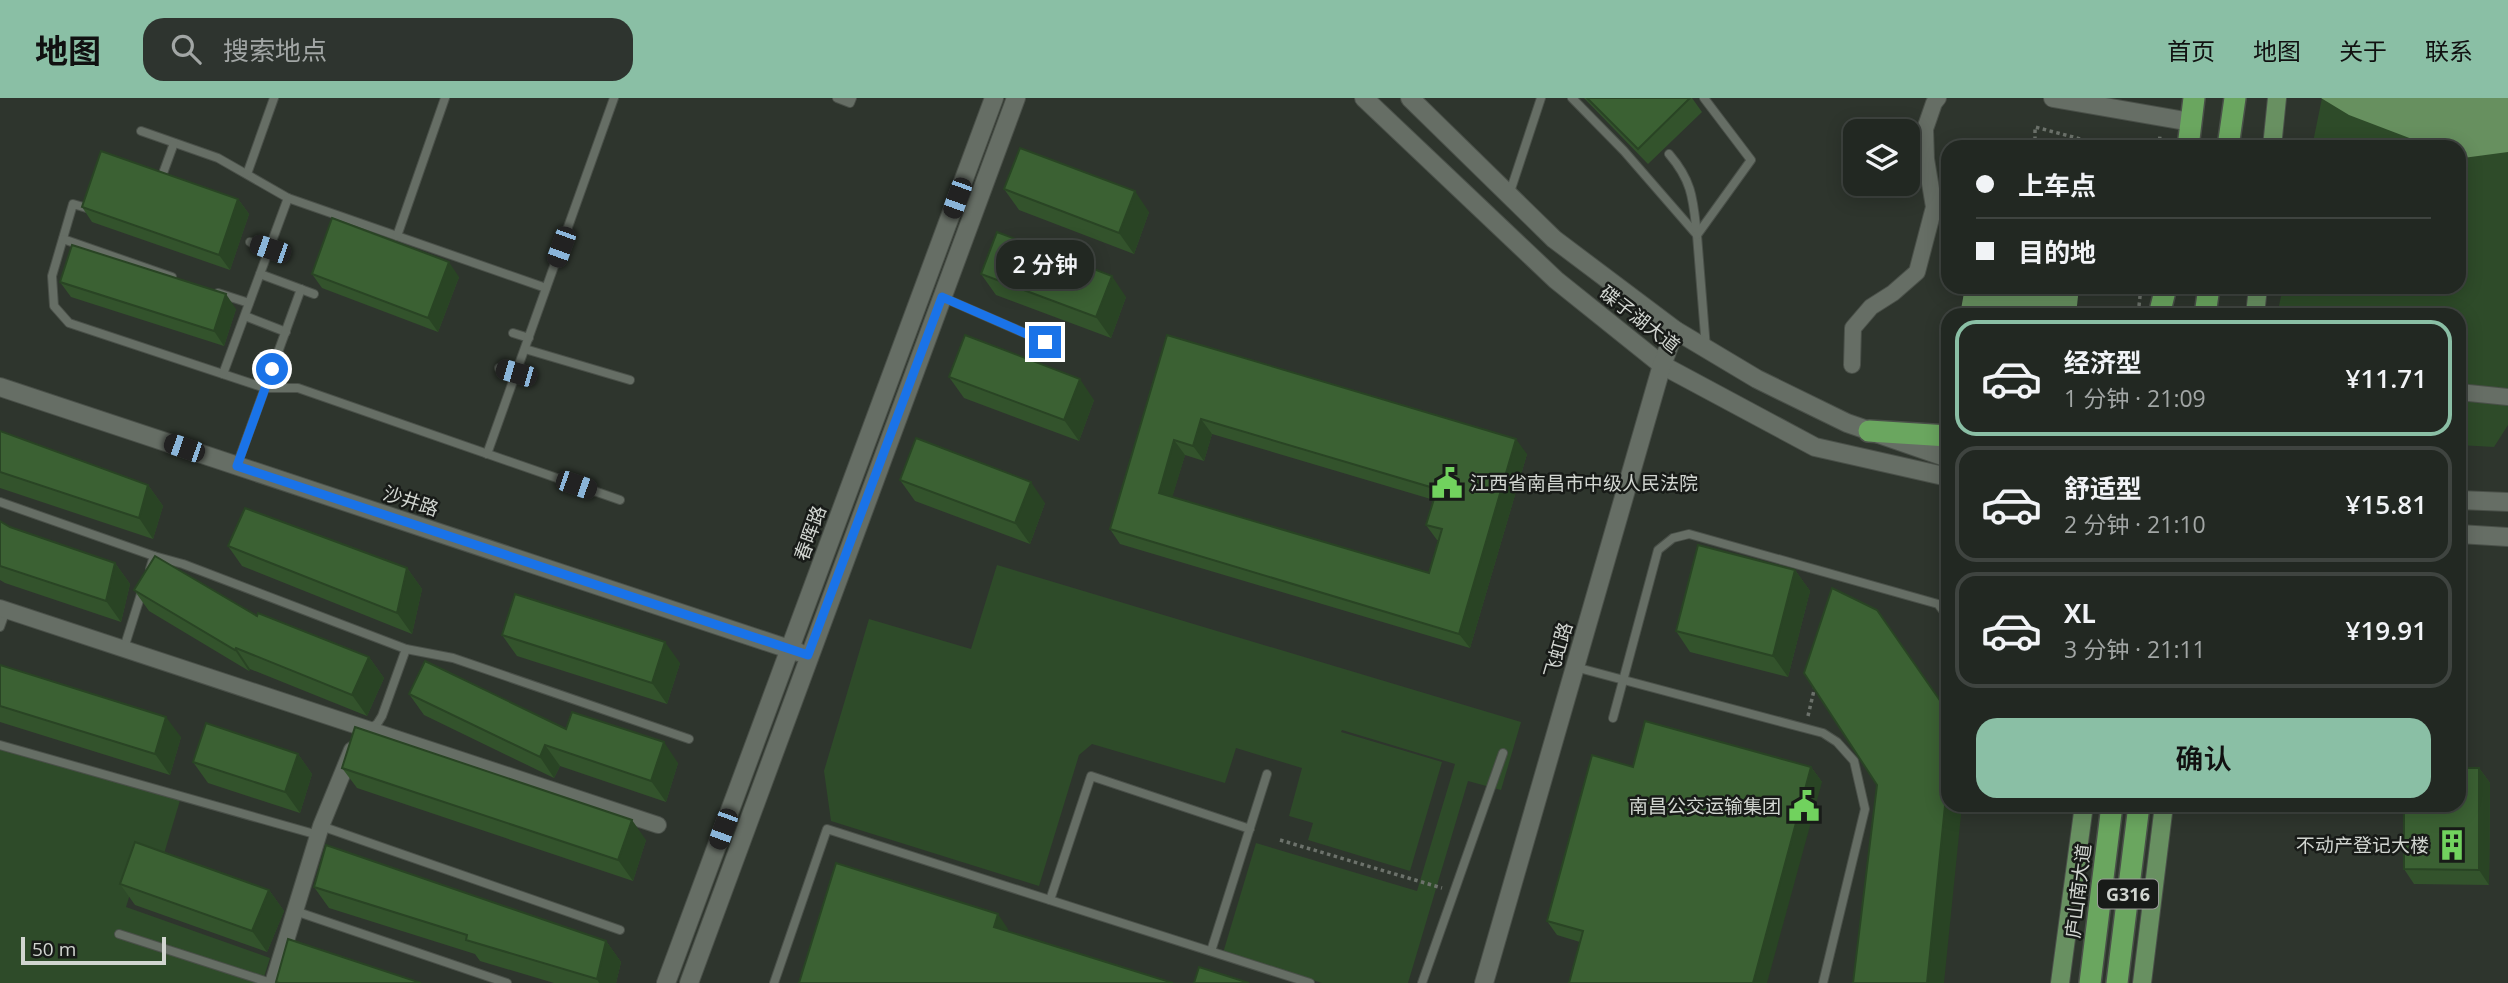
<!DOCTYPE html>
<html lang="zh">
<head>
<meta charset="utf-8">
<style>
	body { margin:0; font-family:"Open Sans","Noto Sans SC",sans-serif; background:#2e342f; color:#f1f3f6; height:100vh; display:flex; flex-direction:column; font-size:26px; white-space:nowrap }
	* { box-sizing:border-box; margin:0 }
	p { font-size:23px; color:#a2a6a5 }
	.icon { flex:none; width:38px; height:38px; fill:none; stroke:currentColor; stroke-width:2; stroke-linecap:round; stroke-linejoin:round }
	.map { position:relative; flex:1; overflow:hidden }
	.side { position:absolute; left:1941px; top:210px; width:525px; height:504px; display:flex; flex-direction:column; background:#222822; border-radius:21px; box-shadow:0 4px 18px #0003,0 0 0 2px #3f4440 }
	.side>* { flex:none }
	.banner { position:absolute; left:1941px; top:42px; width:525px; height:154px; border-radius:21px; box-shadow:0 4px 18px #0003,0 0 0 2px #3f4440; display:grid; align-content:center; height:154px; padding:0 35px; background:#222822 }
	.fabs { position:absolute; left:1843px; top:21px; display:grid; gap:14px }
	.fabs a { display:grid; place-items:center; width:77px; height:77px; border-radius:14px; background:#222822; box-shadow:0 4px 18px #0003,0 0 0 2px #3f4440; font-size:35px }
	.scale { position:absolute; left:21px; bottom:18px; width:145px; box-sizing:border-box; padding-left:7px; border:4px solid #d1d5d0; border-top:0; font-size:19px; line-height:24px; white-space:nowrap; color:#d1d5d0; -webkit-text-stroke:5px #181b18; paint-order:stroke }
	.end { position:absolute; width:32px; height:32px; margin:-16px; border:9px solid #1a73e8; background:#fff; box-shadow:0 0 0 4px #fff }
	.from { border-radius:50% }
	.bubble { position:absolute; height:49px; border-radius:21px; background:#222822; box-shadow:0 4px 18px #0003,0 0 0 2px #3f4440; font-size:23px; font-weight:600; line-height:49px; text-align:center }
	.car { position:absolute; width:21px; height:42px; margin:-21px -10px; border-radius:9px; box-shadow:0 0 5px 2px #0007; background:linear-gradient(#222 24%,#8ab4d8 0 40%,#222 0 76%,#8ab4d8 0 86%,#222 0) }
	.banner b { display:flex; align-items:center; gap:24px; height:66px; font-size:26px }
	.banner b+b { border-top:2px solid #3f4440 }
	.banner i { width:18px; height:18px; background:#f1f3f6 }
	ul { padding:12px 0 0; list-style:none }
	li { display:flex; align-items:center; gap:21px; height:116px; margin:0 14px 10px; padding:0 21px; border:4px solid #3f4440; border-radius:21px }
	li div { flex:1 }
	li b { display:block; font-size:26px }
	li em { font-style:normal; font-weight:600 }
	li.on { border-color:#8abfa5 }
	li>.icon { width:63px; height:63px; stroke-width:1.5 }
	.button { display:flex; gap:14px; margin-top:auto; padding:14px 35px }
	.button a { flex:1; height:80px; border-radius:21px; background:#8abfa5; color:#111; font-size:28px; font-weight:600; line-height:80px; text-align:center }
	header { display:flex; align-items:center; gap:42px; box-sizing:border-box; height:98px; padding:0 35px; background:#8abfa5; color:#111 }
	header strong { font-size:33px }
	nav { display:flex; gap:38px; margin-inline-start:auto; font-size:24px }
	.search { width:490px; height:63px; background:#2e342f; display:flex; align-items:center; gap:18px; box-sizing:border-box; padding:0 24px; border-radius:21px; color:#a2a6a5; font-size:26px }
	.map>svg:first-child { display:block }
	.green { fill:#2e4b29 }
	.water { fill:#67905f }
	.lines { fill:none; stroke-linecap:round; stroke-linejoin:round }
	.lane-casing { stroke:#4a5049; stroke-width:10 }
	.street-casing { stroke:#4a5049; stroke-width:18 }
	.secondary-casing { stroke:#4a5049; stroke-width:20 }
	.primary-casing { stroke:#4a5049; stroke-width:20 }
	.highway-casing { stroke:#4a5049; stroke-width:24 }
	.path { stroke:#6c726b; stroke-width:3.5; stroke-dasharray:3.5 3.5; stroke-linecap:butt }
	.lane { stroke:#666e65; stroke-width:8 }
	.street { stroke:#666e65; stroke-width:16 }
	.secondary { stroke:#666e65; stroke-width:18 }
	.primary { stroke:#689061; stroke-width:18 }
	.highway { stroke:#6aa65f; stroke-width:21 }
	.wall { fill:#33532c; fill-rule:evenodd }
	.shaded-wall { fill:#294424 }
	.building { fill:#3b6133; stroke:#294424; stroke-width:2; fill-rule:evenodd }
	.route { stroke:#1a73e8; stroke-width:9 }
	.labels { text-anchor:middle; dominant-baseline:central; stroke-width:5; stroke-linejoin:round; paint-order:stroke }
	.shield { fill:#181b18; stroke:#9a9d99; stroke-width:2 }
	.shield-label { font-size:18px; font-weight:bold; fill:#d1d5d0 }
	.street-label { font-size:19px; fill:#d1d5d0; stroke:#181b18 }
	.poi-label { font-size:19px; fill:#d1d5d0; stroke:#181b18; text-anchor:end }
</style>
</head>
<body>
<header>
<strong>地图</strong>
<div class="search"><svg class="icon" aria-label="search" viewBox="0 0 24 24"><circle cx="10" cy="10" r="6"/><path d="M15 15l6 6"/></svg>搜索地点</div>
<nav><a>首页</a><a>地图</a><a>关于</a><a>联系</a></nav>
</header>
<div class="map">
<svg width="2508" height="885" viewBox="0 0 2508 885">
	<rect width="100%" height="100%" fill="#2e352d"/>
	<g class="green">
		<polygon points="2322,0 2508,0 2508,327 2494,349 2459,347 2459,217 2277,217 2283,189 2459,189 2459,49 2312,49"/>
		<polygon points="997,467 1521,624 1501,692 1468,683 1408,885 1322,885 1223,855 1256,745 1417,793 1455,666 1342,632 1341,634 1442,664 1410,773 1308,742 1313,725 1289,718 1302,670 1236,650 1225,685 1092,646 1079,657 1039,788 831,723 824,673 869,521 971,551"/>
		<polygon points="0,647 181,699 160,769 140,764 126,809 270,860 262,885 0,885"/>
	</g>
	<g class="water">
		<polygon points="2321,0 2508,0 2508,54 2463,60 2459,59 2459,49 2433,49 2349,17"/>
		<polygon points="1965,189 2079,189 2076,217 1960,217"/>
	</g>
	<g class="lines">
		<defs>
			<g id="lane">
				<polyline points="837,0 850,5 852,0"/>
				<polyline points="1572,0 1624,53 1697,137 1706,250"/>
				<polyline points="141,33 218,60 288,100 546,190"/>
				<path d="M1669 56C1693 84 1693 102 1697 137"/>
				<polyline points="247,76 274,0"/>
				<polyline points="162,78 174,45"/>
				<polyline points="1509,97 1541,0"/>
				<polyline points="90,111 73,106 52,178 54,208 69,225 265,290 298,290 620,402"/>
				<polyline points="1697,137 1751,62 1704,0"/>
				<polyline points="397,138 445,0"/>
				<polyline points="63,141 172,179"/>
				<polyline points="250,144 269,151"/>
				<polyline points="260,176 314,196"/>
				<polyline points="218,195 249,205"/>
				<polyline points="942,199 1045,244"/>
				<polyline points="245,218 286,234"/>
				<polyline points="513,235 529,240"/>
				<polyline points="525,251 630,282"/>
				<polyline points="499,270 516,275"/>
				<polyline points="223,276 288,100"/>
				<polyline points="487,356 614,0"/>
				<polyline points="237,367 301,191"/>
				<polyline points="0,404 154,458"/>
				<polyline points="150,471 154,458 183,466 406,551 453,560 689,641"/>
				<polyline points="0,529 6,512"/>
				<polyline points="124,550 142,493"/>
				<polyline points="1575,569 1823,635 1837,644 1854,663 1865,711 1823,885"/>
				<polyline points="1613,620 1658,452 1673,440 1689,436 1938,506 1948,519"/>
				<polyline points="369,631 377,626 382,618 406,551"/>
				<polyline points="0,647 318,737"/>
				<polyline points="321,728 620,832"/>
				<polyline points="1050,802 1091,678 1250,731"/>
				<polyline points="295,813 507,885"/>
				<polyline points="119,836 271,885"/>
				<polyline points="1211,853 1267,676"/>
				<polyline points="774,885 827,731 1310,885"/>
				<polyline points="1422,885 1503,655"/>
			</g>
			<g id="street">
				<polyline points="1852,267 1853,230 1871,209 1893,195 1917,174 1934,109 1926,61 1925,31 1934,5 1938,0"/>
				<polyline points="2459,294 2508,299"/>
				<polyline points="0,510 658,727"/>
				<polyline points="273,885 321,728 352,652"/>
			</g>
			<g id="secondary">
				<polyline points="1364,0 1556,182 1662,267 1815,349 1948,379"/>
				<polyline points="1410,0 1554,141 1675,232 1757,281 1847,325 1948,360"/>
				<polyline points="2053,0 2191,24"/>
				<polyline points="0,289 798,554"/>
				<polyline points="2459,402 2508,404"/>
				<polyline points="2459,436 2508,439"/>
				<polyline points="666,885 994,0"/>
				<polyline points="689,885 1016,0"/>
				<polyline points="1484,885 1662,267 1675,232"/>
			</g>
			<g id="primary">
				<polyline points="2272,49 2277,0"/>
				<polyline points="2255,217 2258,189"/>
				<polyline points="2060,885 2084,707"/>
				<polyline points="2142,885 2164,707"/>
			</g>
			<g id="highway">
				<polyline points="2188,49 2194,0"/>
				<polyline points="2228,49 2235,0"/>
				<polyline points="2159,217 2166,189"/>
				<polyline points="2205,217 2209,189"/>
				<polyline points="1869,333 1948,338"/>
				<polyline points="2090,885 2112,707"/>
				<polyline points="2117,885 2139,707"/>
			</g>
		</defs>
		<use href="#lane" class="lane-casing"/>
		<use href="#street" class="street-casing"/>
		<use href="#secondary" class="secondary-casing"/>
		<use href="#primary" class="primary-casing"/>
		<use href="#highway" class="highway-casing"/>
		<g class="path">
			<polyline points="2035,49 2035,29 2111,49"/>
			<polyline points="2159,49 2160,37"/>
			<polyline points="2139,208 2141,189"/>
			<polyline points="1808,618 1815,588"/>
			<polyline points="1280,742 1442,790"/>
		</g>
		<use href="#lane" class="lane"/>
		<use href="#street" class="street"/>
		<use href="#secondary" class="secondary"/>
		<use href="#primary" class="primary"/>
		<use href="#highway" class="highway"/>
	</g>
	<g class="wall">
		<polygon points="1584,0 1692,0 1702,14 1648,66"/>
		<polygon points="1004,91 1149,114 1134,156 1019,112"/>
		<polygon points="238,101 249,116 230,172 92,124 82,109"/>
		<polygon points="312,176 459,179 438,234 322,190"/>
		<polygon points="981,176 1126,199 1111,240 996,197"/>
		<polygon points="60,184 236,211 224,248 71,199"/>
		<path d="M1167 237 1527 356 1470 550 1120 446 1110 431ZM1212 336 1434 402 1426 427 1437 442H1438L1429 475 1172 399 1185 357 1204 363Z"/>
		<polygon points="949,279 1094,302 1079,343 964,300"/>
		<polygon points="0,333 148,387 163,408 153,441 0,390"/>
		<polygon points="900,382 1045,405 1030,446 915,403"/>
		<polygon points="0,423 10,429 115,465 130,486 121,524 5,485 0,482"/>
		<polygon points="228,448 407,470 422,491 412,536 242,468"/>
		<polygon points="1795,472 1810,493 1788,579 1690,554 1676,533"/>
		<polygon points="134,492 257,518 369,559 384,580 367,618 250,571 249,573 149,513"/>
		<polygon points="502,537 680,565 667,606 517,558"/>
		<polygon points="0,567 181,639 170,677 0,624"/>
		<polygon points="409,596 566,631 678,665 666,704 560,668 554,680 424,617"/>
		<polygon points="298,656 312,676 300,715 208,685 193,664"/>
		<polygon points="1633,669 1811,669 1822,684 1580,844 1557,837 1547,823"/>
		<polygon points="342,670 646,742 633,783 357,690"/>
		<polygon points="2479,670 2490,685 2489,787 2414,786 2404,771"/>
		<polygon points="120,786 269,792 284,813 267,854 135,807"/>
		<polygon points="314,789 606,843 621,864 616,885 554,885 480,863 475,856 329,810"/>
	</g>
	<g class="shaded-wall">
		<polygon points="1135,93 1149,114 1134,156 1119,135"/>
		<polygon points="238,101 249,116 230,172 219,157"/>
		<polygon points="449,164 459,179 438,234 428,220"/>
		<polygon points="1112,178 1126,199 1111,240 1096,219"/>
		<polygon points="226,196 236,211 224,248 214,233"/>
		<polygon points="1080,281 1094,302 1079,343 1064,322"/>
		<polygon points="1201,321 1212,336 1204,363 1193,348"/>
		<polygon points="1516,341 1527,356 1470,550 1459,536"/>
		<polygon points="1174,342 1185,357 1169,410 1159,395"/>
		<polygon points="1031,384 1045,405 1030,446 1015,425"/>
		<polygon points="148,387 163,408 153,441 139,420"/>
		<polygon points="115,465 130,486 121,524 106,503"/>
		<polygon points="407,470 422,491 412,536 397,515"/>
		<polygon points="1795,472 1810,493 1788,579 1773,558"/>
		<polygon points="665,544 680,565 667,606 652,585"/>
		<polygon points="236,550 250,571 249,573 235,552"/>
		<polygon points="369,559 384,580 367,618 352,597"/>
		<polygon points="166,619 181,639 170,677 155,656"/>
		<polygon points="664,644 678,665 666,704 651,683"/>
		<polygon points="545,647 560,668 554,680 540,659"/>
		<polygon points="298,656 312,676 300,715 285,694"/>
		<polygon points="1811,669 1822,684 1767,885 1753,885"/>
		<polygon points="2479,670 2490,685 2489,787 2479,772"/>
		<polygon points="1948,678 1948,707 1962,707 1944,885 1927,885"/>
		<polygon points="632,722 646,742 633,783 618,762"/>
		<polygon points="269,792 284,813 267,854 252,833"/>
		<polygon points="998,816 1008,831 1004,844 994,829"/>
		<polygon points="606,843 621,864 616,885 599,885 597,881"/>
	</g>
	<g class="building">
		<polygon points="1587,0 1690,0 1638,51"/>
		<polygon points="1020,50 1135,93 1119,135 1004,91"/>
		<polygon points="101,53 238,101 219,157 82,109"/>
		<polygon points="332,120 449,164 428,220 312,176"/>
		<polygon points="997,134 1112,178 1096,219 981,176"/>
		<polygon points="72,147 226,196 214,233 60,184"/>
		<polygon points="965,237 1080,281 1064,322 949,279"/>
		<path d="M1167 237 1516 341 1459 536 1110 431ZM1201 321 1437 391 1426 427 1442 431 1429 475 1159 395 1174 342 1193 348Z"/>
		<polygon points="0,333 148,387 139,420 0,374"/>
		<polygon points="916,340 1031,384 1015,425 900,382"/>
		<polygon points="245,410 407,470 397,515 228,448"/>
		<polygon points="0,423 10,429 115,465 106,503 0,468"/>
		<polygon points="1698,447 1795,472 1773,558 1676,533"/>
		<polygon points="155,458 257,518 258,515 369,559 352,597 236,550 235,552 134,492"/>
		<polygon points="1832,490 1877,512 1948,614 1948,678 1927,885 1853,885 1877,687 1804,575"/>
		<polygon points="515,496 665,544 652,585 502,537"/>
		<polygon points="425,563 566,631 572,614 664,644 651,683 545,647 540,659 409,596"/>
		<polygon points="0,567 166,619 155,656 0,608"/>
		<polygon points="1645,623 1811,669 1753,885 1569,885 1583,833 1547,823 1592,657 1633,669"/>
		<polygon points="206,625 298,656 285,694 193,664"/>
		<polygon points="355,629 632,722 618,762 342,670"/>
		<polygon points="2459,670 2479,670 2479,772 2404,771 2404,707 2459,707"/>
		<polygon points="135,744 269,792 252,833 120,786"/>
		<polygon points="326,747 606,843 597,881 466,842 467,837 314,789"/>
		<polygon points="836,765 998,816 994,829 1173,885 799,885"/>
		<polygon points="288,841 421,885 279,885 276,884"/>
		<polygon points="1199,869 1249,885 1194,885"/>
	</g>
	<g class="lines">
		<polyline class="route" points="272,271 237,368 808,557 942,199 1045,244"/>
	</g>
	<defs>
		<symbol id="civic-bare" viewBox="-9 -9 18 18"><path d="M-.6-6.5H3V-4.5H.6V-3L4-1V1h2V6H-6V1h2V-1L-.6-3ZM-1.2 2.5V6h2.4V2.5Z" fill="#71d25e" stroke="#181b18" stroke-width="2.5" paint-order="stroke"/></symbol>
		<symbol id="building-bare" viewBox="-9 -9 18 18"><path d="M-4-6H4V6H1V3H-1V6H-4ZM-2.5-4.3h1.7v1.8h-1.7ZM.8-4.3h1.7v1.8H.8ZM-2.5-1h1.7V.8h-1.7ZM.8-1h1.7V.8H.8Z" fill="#71d25e" stroke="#181b18" stroke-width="2.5" paint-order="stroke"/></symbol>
	</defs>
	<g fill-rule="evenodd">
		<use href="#civic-bare" x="1425" y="363" width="44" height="44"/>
		<use href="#civic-bare" x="1782" y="686" width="44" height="44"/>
		<use href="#building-bare" x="2430" y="725" width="44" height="44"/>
	</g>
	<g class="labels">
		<rect class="shield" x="2098" y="781.5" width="60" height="29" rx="5"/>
		<g class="shield-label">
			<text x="2128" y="796">G316</text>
		</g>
		<g class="street-label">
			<text transform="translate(1640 221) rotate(38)">碟子湖大道</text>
			<text transform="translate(411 403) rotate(18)">沙井路</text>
			<text transform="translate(810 435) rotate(-70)">春晖路</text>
			<text transform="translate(1558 552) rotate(-74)">飞虹路</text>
			<text transform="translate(2078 793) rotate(-83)">庐山南大道</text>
		</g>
		<g class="poi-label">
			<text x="1470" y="385" text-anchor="start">江西省南昌市中级人民法院</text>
			<text x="1781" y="708">南昌公交运输集团</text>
			<text x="2429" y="747">不动产登记大楼</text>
		</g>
	</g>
</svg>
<div class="fabs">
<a><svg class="icon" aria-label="layers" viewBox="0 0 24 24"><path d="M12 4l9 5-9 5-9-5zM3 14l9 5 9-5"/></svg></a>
</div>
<div class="scale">50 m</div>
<i class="end from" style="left:272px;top:271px"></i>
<i class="end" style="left:1045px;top:244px"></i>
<div class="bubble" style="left:996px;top:142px;width:98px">2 分钟</div>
<i class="car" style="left:957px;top:100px;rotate:200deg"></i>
<i class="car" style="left:561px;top:149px;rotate:200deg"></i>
<i class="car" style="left:270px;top:151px;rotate:289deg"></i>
<i class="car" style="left:516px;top:275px;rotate:286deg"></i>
<i class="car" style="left:184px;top:350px;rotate:289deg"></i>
<i class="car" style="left:576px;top:387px;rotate:109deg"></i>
<i class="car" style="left:723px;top:731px;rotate:200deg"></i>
<div class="banner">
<b><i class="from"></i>上车点</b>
<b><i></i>目的地</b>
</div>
<section class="side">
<ul>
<li class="on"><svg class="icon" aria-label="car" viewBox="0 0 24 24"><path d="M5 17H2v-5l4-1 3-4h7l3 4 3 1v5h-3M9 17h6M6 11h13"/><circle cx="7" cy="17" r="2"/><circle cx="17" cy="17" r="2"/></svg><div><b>经济型</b><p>1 分钟 · 21:09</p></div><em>¥11.71</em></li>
<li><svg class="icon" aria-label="car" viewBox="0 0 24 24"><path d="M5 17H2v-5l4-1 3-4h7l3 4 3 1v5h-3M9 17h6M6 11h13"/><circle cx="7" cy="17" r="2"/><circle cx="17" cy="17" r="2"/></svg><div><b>舒适型</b><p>2 分钟 · 21:10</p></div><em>¥15.81</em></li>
<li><svg class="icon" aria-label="car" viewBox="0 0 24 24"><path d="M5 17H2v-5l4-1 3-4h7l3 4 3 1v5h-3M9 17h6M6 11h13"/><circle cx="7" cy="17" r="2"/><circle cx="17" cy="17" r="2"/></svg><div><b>XL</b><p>3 分钟 · 21:11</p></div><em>¥19.91</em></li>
</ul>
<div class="button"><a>确认</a></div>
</section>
</div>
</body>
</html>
